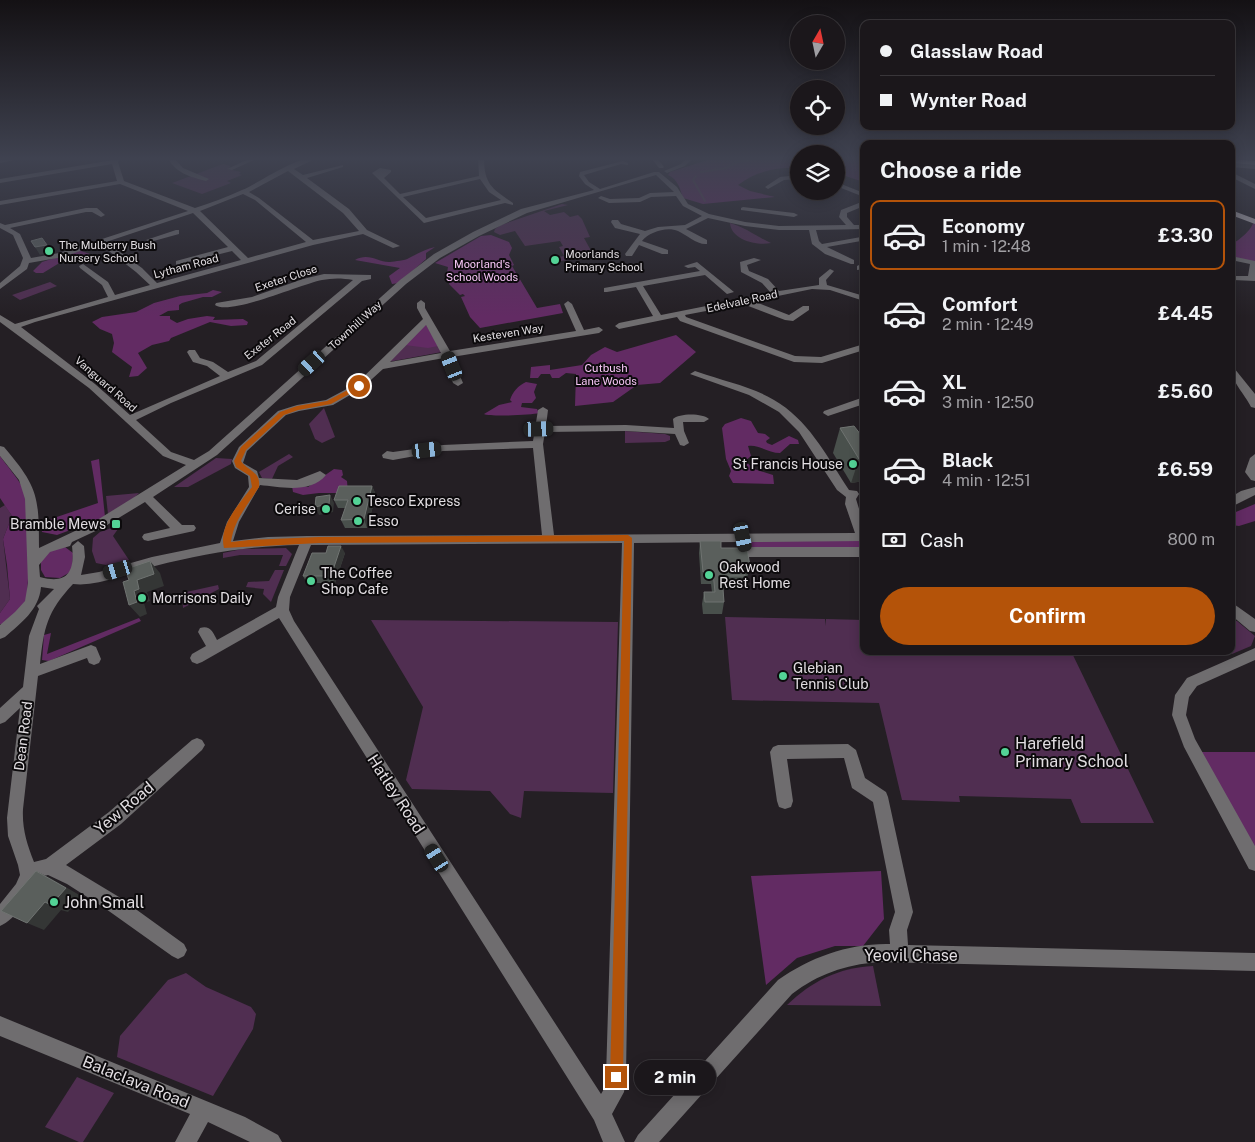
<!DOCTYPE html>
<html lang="en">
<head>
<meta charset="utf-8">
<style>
	body { margin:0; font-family:"Public Sans",sans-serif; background:#282428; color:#f1f3f6; height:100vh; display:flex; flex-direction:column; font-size:19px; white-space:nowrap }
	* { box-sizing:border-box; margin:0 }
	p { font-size:16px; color:#a09fa3 }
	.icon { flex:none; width:28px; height:28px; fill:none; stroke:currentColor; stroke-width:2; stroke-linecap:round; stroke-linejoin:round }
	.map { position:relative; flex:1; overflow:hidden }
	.details { position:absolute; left:860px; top:140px; width:375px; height:515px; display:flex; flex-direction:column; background:#1b171b; border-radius:10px; box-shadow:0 2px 12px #0003,0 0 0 1px #39363a }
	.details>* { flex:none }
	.banner { position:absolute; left:860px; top:20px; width:375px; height:110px; border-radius:10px; box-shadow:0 2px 12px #0003,0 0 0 1px #39363a; display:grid; align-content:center; height:110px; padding:0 20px; background:#1b171b }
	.needle { width:32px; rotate:9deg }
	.fabs { position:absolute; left:790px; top:15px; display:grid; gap:10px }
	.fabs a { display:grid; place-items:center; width:55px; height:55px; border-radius:50%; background:#1b171b; box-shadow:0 2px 12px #0003,0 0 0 1px #39363a; font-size:25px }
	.end { position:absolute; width:22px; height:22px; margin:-11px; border:6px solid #b45309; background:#fff; box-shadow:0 0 0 2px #fff }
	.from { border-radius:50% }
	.bubble { position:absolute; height:35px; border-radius:18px; background:#1b171b; box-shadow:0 2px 12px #0003,0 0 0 1px #39363a; font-size:16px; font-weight:700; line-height:35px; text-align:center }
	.car { position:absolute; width:15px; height:30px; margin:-15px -8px; border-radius:6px; box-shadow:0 0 4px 1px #0007; background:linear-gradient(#222 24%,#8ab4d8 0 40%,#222 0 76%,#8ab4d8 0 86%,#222 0) }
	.banner b { display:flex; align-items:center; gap:18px; height:48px; font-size:19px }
	.banner b+b { border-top:1px solid #39363a }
	.banner i { width:12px; height:12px; background:#f1f3f6 }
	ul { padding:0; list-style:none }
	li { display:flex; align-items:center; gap:15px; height:70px; margin:0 10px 8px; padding:0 10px; border:2px solid transparent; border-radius:10px }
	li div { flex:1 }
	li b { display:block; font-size:19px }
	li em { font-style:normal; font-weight:700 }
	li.active { border-color:#b45309 }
	li>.icon { width:45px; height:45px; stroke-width:1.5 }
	h2 { padding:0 20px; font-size:22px; line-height:60px }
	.pay { display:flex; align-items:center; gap:12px; height:55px; padding:0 20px; font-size:19px }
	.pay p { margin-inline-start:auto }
	.action { display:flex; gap:10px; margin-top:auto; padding:10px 20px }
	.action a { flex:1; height:58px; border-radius:30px; background:#b45309; color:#fff; font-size:20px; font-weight:700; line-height:58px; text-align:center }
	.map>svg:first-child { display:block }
	.green { fill:#502e51 }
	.forest { fill:#622b63 }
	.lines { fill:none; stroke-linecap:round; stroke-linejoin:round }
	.stream { stroke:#5a435c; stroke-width:2 }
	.minor { fill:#6f6d6f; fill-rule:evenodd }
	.major { fill:#c0babf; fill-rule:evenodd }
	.wall { fill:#49504c }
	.shaded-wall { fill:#343635 }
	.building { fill:#5a5f5c; stroke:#6f7371 }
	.route { fill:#b45309 }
	.poi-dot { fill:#53d396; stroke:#0c0a0c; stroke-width:2 }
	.labels { text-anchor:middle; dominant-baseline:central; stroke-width:4; stroke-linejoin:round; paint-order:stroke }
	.far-poi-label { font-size:11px; fill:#e2dee2; stroke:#0c0a0c; text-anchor:start }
	.far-park-label { font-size:11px; fill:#fbc9fa; stroke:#0c0a0c }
	.far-street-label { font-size:11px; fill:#e2dee2; stroke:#0c0a0c }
	.poi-label { font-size:14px; fill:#e2dee2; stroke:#0c0a0c; text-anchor:start }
	.street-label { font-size:14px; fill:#e2dee2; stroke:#0c0a0c }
	.near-poi-label { font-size:16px; fill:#e2dee2; stroke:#0c0a0c; text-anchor:start }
	.near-street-label { font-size:16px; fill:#e2dee2; stroke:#0c0a0c }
</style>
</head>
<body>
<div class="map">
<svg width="1255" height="1142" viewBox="0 0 1255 1142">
	<rect width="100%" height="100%" fill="#241f24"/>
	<g class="green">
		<polygon points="223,164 231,166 228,169 241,172 239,174 242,175 227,181 231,183 202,194 172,183"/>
		<polygon points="562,204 568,205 544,211 550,215 564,212 570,217 578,215 582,219 590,237 584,238 594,256 561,261 559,257 564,256 559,247 563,246 560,241 525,246 515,231 500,235 494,232 495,229 501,225"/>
		<path d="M730 223C745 227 757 237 771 243 757 246 731 240 730 223Z"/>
		<polygon points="50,282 57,286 20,300 12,295"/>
		<polygon points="425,323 442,352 388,362"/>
		<polygon points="324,408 335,437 322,443 315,439 309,424"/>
		<polygon points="625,431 665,434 670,436 670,440 665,442 625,443"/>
		<polygon points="289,454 293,457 278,466 272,479 262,478 259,472"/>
		<polygon points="216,458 232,459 231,464 188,487 174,487"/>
		<polygon points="139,493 133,499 108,514 106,496"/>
		<polygon points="5,505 12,516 3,539 10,599 0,613 0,508"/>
		<polygon points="117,526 118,529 113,536 129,560 106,565 96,563 92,551 93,538 100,532"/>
		<polygon points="286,548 292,554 286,566 279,566 283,555 240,555 223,558 223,553 242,549"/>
		<polygon points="275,570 284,570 271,602 263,594 264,589 246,587 248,582 269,581"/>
		<polygon points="218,585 219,589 183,608 182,593"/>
		<polygon points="725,617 825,619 826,626 826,619 864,620 864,651 1071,651 1154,823 1081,823 1071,799 959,796 960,802 902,800 879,703 732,700"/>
		<polygon points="371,620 618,622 613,793 524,791 521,818 510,814 490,791 412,789 406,780 423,707"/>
		<polygon points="1231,621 1237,621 1255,636 1251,646 1232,654 1229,651 1231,651"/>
		<path d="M873 966 881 1006 787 1005C812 981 838 968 873 966Z"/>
		<polygon points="186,973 206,987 251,1007 256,1014 253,1029 213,1096 117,1057 120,1036 168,980"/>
		<polygon points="77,1077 114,1093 83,1142 79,1142 45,1127"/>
	</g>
	<g class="forest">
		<path d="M714 158H799V168C777 167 756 171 738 185L750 191 775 197 703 204 683 198C680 189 678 179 668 175L670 172Z"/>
		<polygon points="836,158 864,158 864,182 836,173"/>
		<path d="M1253 223 1255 224V263L1231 258V244C1238 242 1252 229 1253 223Z"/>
		<polygon points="491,235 509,242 512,248 509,255 514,265 512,266 537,308 560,304 563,313 480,328 470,317 461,297 465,296 463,294 460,295 449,284 451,278 447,273 448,267 435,263 481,236"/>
		<path d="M435 247 426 253V259L399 283 392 284 389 276 400 268 355 260C369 252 379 263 390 262 395 261 405 261 409 258 417 254 426 249 435 247Z"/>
		<polygon points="76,251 81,251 90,254 82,259 61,262 43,273 36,273 33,271 42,262"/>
		<polygon points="213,290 222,292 212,297 203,297 182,303 179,305 179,310 168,311 159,316 170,316 170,319 177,323 188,319 207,316 215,317 213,320 243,319 248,322 247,325 231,326 210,322 171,338 169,341 152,345 138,353 147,368 138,376 129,377 132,367 112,352 114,343 112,334 100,329 92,322 102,317 136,312 154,303 180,296 207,293"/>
		<polygon points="425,323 438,346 428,348 405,345"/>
		<polygon points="676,335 696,352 660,383 637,385 613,402 575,406 576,374 566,373 559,378 552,378 550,374 541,374 538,378 530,378 531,367 550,365 550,370 582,365 591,355 605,347 617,352"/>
		<path d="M526 382 537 384 534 392 536 398 532 403H522L521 407 537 409 539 413C532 415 490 417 484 414L499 405 512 402 510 400C513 391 518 386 526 382Z"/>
		<path d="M741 418 751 421 758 433 765 434 770 438 766 441 767 443 772 445 789 436 798 440 799 444H790L780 453C769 453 758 444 748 446L751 456 745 461 754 469 773 475 774 484 733 483 729 476 731 471 726 459 722 428 725 424Z"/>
		<path d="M0 456C7 466 17 477 23 488 29 498 30 587 26 600 22 609 9 618 2 625L0 624V613L10 599 7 565 3 539 12 516 0 498Z"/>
		<polygon points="99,459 105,517 57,535 42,532 41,525 42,522 98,503 91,461"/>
		<polygon points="334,469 342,470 343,475 341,477 347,481 348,493 319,493 303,495 293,492 292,486 301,485 308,487"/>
		<polygon points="1255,504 1255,521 1239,526 1231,525 1231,514"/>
		<polygon points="743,537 864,537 864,552 746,552"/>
		<polygon points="65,547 73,553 72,571 60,578 45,577 41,570 41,558 48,551"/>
		<polygon points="139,618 141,621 49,661 42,660 44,635 51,633 47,654"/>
		<polygon points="1201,752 1255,752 1255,849"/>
		<polygon points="881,871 884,919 863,946 835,946 797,958 766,985 751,876"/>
	</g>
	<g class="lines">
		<g class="stream">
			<polyline points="701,172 726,168 737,162 764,158"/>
			<polyline points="696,176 693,180 705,201"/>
		</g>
		<g class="minor">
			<polygon points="11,158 24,158 0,163 0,159"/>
			<path d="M115 158H121L118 162 124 181 195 208C211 203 227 197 242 190 263 181 295 156 317 158L294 169 303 175 343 165V167L307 178 349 209 367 230 400 246 393 248 363 234 313 245 35 322 21 327 95 384 130 415 220 376 207 366 193 362 187 352 189 350H195L200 358 213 362 228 372 256 361 353 280C342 278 332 278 322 280 301 284 230 316 215 305L216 303 252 297 303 279 324 274 371 275V279L362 281 262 365 171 403 136 420 171 452 194 460 209 451 400 280 434 254 473 232 521 209 594 190 585 184 579 176 580 172 623 161 628 163V165L621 164 584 175 589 182 600 189 654 172H659L677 187 688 204 709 214 745 222 779 226 846 225 839 217 841 210 864 201V206L847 213V217L854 225H864V229L816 230 819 241 822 244 861 237V241L827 247 854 260V264H851L825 254 812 244 809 230H779L745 226 708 218 686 229 707 240V244C697 245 687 235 678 231 667 226 649 232 642 241L668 250V254H662L639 245 632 256H626L625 254 640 234 615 228 611 222 612 220H618L621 224 645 231 658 227 685 225 702 216 683 206 676 196 651 197 640 202 609 203 598 198 601 196 610 199 639 198 650 193 674 192 656 175 527 213 479 236 440 258 406 284 217 455 153 497 182 525H194L196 528 194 531 148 541 144 540 142 537 144 534 170 528 145 502 102 528 72 542 70 546 50 552 39 565 40 577C68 585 75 571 72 546L78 541 84 546 85 557 81 575 99 572 152 557 220 543 227 522 249 487 248 476 235 468 232 461 239 447 278 411 297 405 326 400 356 384 423 319 417 308V303L421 300 425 303V308L450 351 576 331 564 304 568 301 572 304 584 330 599 327 603 330 599 333 452 357 463 383 458 386 453 383 444 358 383 369 362 388 333 405 299 411 286 415 247 451 243 463 257 471 259 478 297 480 320 471 326 475C311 494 280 487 260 485L239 522 233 541 268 537 307 536 542 535 533 448 443 451 393 460 383 458 382 455 387 451 393 452 443 445 533 441 538 410 543 407 548 410 546 426 626 425 674 428 673 419C679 413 703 413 709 419L704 422H683L684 431 689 443 684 446 680 445 675 434 626 431 545 432 543 444 554 535 855 533 845 504 846 497 837 490 799 432 779 412 749 395 690 374 695 371 698 372C723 381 751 386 774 400 807 419 826 454 845 484L849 490 857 491 859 494 856 499 864 525V541L750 542 751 547H864V557H746L742 555 738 542 634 543 626 1077 624 1092 612 1114 625 1142H603L594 1120 279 618 202 662 197 664 192 662 190 658 192 654 206 646 198 632 200 628C210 625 213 632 217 640L276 607 278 597 299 545C249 546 203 554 155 566 128 572 100 587 73 584 47 612 44 627 40 664L91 645 96 647 101 659 99 663 94 665 89 663 87 658 38 676 23 809C22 829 27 844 34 862L46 859 109 812 192 740 197 738 202 740 205 745 202 750 121 824 66 865 119 897 184 944 187 950 184 956 178 959 172 956 106 909 67 884 48 875 36 878C32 895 16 919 0 926V904L16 884 20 875 18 865 8 836 7 818 20 708 5 722 0 724V708L23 687 29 636 39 609 37 606 54 589 41 587C39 610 21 623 5 637L0 639V625L15 612 25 601 28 583 25 499 19 480 0 456V446L4 447C38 487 39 496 39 548L94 522 186 465 163 456 89 388 0 322V315L15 324 108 297 102 285 80 268 79 266 83 264 108 282 115 295 150 285 136 272 100 244 63 257 29 263 27 269 0 289V283L20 266 23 258 13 235 0 228V223L5 225 86 208H97L105 215 101 217 92 212H86L10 228 20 234 31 258 59 253 188 211 120 184 0 205V201L117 181 112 164 0 183V179L113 160ZM288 171 343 213 359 231 313 240 259 198 249 192ZM243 194 255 200 306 242 248 258 200 211ZM193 213 228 247 176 261V265L232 251 241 260 157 283 142 268 106 242ZM426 325 441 353 390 362ZM622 543 606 1077 604 1089 601 1094 294 621 289 610 290 597 311 545Z"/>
			<path d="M168 158H174L183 168 209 179 206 181C191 177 175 173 168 158Z"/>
			<polygon points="251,158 258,158 232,170 227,169"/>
			<path d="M478 158H484C484 185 493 189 513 203V205L505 203 424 223 372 173 380 168 391 170V172L384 178 400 194 479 176ZM480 179 489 192 501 200 426 218 403 197Z"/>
			<polygon points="651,158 657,158 664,167 663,168 659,168"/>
			<polygon points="687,158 693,158 685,166 667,173 664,171 681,164"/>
			<polygon points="1231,163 1255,165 1255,169 1231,167"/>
			<polygon points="1231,172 1255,184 1255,189 1231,177"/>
			<polygon points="799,175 799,179 784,180 768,189 765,187 780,177"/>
			<polygon points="836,182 864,193 864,197 836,186"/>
			<polygon points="803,191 821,191 814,195"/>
			<polygon points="743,207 794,213 798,215 794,217 741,210 741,208"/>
			<polygon points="176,230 179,230 179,234 150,242 146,240"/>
			<polygon points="1231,256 1255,261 1255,281 1233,280 1233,276 1248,276 1250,264 1231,260"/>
			<polygon points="754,258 761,260 747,265 749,271 768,279 779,291 819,285 819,278 830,269 834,271 826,280 827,285 864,296 864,301 830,290 812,289 753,301 789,315 803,306 809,306 809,310 793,321 785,320 743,304 685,315 686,317 795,356 821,357 864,344 864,350 822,363 794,362 680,321 677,317 619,329 615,326 619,323 653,316 636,287 607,292 604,292 604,288 700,271 695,267 688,268 684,266 697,262 734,292 727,294 705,275 643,286 661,315 771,293 762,283 741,272 740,262"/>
			<polygon points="861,264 864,264 864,269 857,270 857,266"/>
			<path d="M1231 367 1234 368 1255 394V408L1251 407C1245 394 1231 382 1231 367Z"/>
			<polygon points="864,397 864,404 828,416 823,413 824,411"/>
			<polygon points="1255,454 1255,481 1251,480 1245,472 1250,458"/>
			<polygon points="1255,487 1255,495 1231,507 1231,497 1241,491"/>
			<polygon points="1231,602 1255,619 1255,632 1250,631 1231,615"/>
			<polygon points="1255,648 1255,660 1197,686 1189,697 1186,715 1195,739 1255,846 1255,871 1249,869 1184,747 1172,715 1175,695 1187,678"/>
			<path d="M848 744 856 750 865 778 886 792 888 797 913 912 907 930 908 945 1255 953V971L878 962C845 965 818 974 792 994L659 1142H634L638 1135 778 980C811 957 849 943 890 944L889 930 895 912 873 802 852 788 844 758 787 759 793 801 791 807 785 809 779 807 777 801 770 752 773 747 778 745Z"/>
			<polygon points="0,1016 245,1117 278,1135 282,1142 250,1142 208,1122 197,1142 175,1142 190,1114 0,1036"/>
		</g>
		<g class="major">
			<polygon points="1231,159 1255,161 1255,165 1231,163"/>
			<polygon points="1231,210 1255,219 1255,224 1231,215"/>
		</g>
	</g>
	<g class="wall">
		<polygon points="854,426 864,481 851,483 833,453 840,428"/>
		<polygon points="372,486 376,495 367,528 345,528 341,520 345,508 338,508 334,500"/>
		<polygon points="700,541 721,548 750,566 747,578 745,578 743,588 723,588 724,602 722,614 703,614 702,604 704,592 712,592 711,584 701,584 699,553"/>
		<polygon points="326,553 345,553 335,583 307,583 303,576"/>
	</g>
	<g class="shaded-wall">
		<polygon points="47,245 51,252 40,255 35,247"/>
		<polygon points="864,458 864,481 851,483 859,459"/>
		<polygon points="372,486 376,495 367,528 364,519"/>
		<polygon points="330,495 334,503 333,512 319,515 315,507"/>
		<polygon points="341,546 345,553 335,583 331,576"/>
		<polygon points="150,561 160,573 164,586 147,592 150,601 144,603 147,614 140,617 129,605 137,580"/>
		<polygon points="36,871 52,879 81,896 68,912 61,910 44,930 27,923"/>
	</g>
	<g class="building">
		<polygon points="42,238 47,245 35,247 31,241"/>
		<polygon points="854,426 861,435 864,434 864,458 859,459 840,428"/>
		<polygon points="339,486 372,486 364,519 341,520 348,500 334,500"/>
		<polygon points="330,495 329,504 315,507 316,497"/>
		<polygon points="700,541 721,541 721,548 747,548 750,566 744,566 745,576 722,576 724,602 705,602 704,592 715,592 713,572 703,572"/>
		<polygon points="328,546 341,546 331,576 303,576 312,553 326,553"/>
		<polygon points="150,561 154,574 137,580 139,589 134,591 137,602 129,605 123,582 129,580 126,572 130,570 129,568"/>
		<polygon points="36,871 66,888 51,905 45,902 27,923 1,911"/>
	</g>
	<linearGradient id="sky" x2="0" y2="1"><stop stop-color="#141114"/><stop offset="0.5" stop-color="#3f4250"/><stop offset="1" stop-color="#3f4250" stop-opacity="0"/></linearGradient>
	<rect width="1255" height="317" fill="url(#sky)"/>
	<path class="route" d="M359 384 363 386 362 387 331 404 298 410 284 415 246 450 241 461C247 471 261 471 259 487 247 506 234 520 231 542L249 540 319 537 628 535 632 538 623 1077 621 1082 616 1084 612 1082 610 1077 624 541 319 543 224 548C218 526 240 503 252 487L250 476 236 467 234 461 241 447 280 412 297 406 327 401Z"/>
	<g class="poi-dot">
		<circle cx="49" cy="251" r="5"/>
		<circle cx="555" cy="260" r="5"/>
		<circle cx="853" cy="464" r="5"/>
		<circle cx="357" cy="501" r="5"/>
		<circle cx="326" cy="509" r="5"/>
		<circle cx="358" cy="521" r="5"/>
		<rect x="111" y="519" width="10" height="10" rx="2.5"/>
		<circle cx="709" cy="575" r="5"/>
		<circle cx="311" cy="581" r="5"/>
		<circle cx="142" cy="598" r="5"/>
		<circle cx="783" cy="676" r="5"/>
		<circle cx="1005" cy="752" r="5"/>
		<circle cx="54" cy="902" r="5"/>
	</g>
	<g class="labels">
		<g class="far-poi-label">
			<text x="59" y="245">The Mulberry Bush<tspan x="59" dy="13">Nursery School</tspan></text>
			<text x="565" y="254">Moorlands<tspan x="565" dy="13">Primary School</tspan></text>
		</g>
		<g class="far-park-label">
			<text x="482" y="264">Moorland's<tspan x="482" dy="13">School Woods</tspan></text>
			<text x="606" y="368">Cutbush<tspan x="606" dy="13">Lane Woods</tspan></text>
		</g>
		<g class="far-street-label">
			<text transform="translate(186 266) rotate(-15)">Lytham Road</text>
			<text transform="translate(286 278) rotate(-18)">Exeter Close</text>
			<text transform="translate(742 301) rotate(-12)">Edelvale Road</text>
			<text transform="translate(355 325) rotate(-42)">Townhill Way</text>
			<text transform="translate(508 333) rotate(-9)">Kesteven Way</text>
			<text transform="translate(270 338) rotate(-38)">Exeter Road</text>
			<text transform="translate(106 384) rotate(41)">Vanguard Road</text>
		</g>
		<g class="poi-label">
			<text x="843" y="464" text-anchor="end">St Francis House</text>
			<text x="367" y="501">Tesco Express</text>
			<text x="316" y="509" text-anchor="end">Cerise</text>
			<text x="368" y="521">Esso</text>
			<text x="106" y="524" text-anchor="end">Bramble Mews</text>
			<text x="719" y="567">Oakwood<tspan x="719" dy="16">Rest Home</tspan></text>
			<text x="321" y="573">The Coffee<tspan x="321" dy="16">Shop Cafe</tspan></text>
			<text x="152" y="598">Morrisons Daily</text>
			<text x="793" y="668">Glebian<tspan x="793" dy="16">Tennis Club</tspan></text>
		</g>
		<g class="street-label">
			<text transform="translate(23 736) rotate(-83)">Dean Road</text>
		</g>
		<g class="near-poi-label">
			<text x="1015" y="743">Harefield<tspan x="1015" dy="18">Primary School</tspan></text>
			<text x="64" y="902">John Small</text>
		</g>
		<g class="near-street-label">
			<text transform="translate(396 794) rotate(57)">Hatley Road</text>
			<text transform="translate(124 808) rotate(-40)">Yew Road</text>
			<text x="911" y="955">Yeovil Chase</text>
			<text transform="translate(136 1082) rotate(22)">Balaclava Road</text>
		</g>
	</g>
</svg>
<div class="fabs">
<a><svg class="needle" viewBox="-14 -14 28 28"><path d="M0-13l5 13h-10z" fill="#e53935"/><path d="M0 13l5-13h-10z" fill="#a09fa3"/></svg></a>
<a><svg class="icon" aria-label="locate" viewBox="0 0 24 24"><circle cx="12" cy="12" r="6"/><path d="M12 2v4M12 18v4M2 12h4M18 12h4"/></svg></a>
<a><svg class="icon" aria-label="layers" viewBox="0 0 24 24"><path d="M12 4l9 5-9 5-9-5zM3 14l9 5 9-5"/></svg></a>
</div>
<i class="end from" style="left:359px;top:386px"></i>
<i class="end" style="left:616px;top:1077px"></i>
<div class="bubble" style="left:634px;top:1060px;width:82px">2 min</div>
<i class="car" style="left:312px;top:363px;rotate:228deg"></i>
<i class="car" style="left:452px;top:366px;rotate:338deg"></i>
<i class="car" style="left:539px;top:429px;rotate:88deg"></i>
<i class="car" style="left:427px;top:450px;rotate:83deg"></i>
<i class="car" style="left:743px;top:537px;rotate:168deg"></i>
<i class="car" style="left:118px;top:570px;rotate:253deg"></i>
<i class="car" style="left:437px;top:858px;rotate:328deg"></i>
<div class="banner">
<b><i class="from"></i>Glasslaw Road</b>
<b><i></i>Wynter Road</b>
</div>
<section class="details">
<h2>Choose a ride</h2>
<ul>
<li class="active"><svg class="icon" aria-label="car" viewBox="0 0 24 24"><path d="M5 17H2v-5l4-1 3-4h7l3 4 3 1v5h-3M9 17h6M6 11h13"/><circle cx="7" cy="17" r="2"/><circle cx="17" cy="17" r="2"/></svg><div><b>Economy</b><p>1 min · 12:48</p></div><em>£3.30</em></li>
<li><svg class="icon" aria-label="car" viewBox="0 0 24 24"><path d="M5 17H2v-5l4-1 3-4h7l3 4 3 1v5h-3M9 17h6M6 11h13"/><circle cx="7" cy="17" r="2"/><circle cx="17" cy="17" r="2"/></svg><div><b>Comfort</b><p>2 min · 12:49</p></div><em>£4.45</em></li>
<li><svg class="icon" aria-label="car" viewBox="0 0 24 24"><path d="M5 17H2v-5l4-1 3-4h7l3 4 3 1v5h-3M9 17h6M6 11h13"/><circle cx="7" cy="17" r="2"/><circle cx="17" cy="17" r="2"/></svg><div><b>XL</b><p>3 min · 12:50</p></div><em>£5.60</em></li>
<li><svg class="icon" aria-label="car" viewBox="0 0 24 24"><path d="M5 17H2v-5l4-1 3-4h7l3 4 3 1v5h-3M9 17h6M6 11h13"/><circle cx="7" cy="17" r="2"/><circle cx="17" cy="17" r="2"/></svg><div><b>Black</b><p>4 min · 12:51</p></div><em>£6.59</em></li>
</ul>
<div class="pay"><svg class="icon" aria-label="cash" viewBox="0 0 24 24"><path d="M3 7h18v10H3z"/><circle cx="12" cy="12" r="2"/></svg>Cash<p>800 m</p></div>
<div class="action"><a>Confirm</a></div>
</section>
</div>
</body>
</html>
